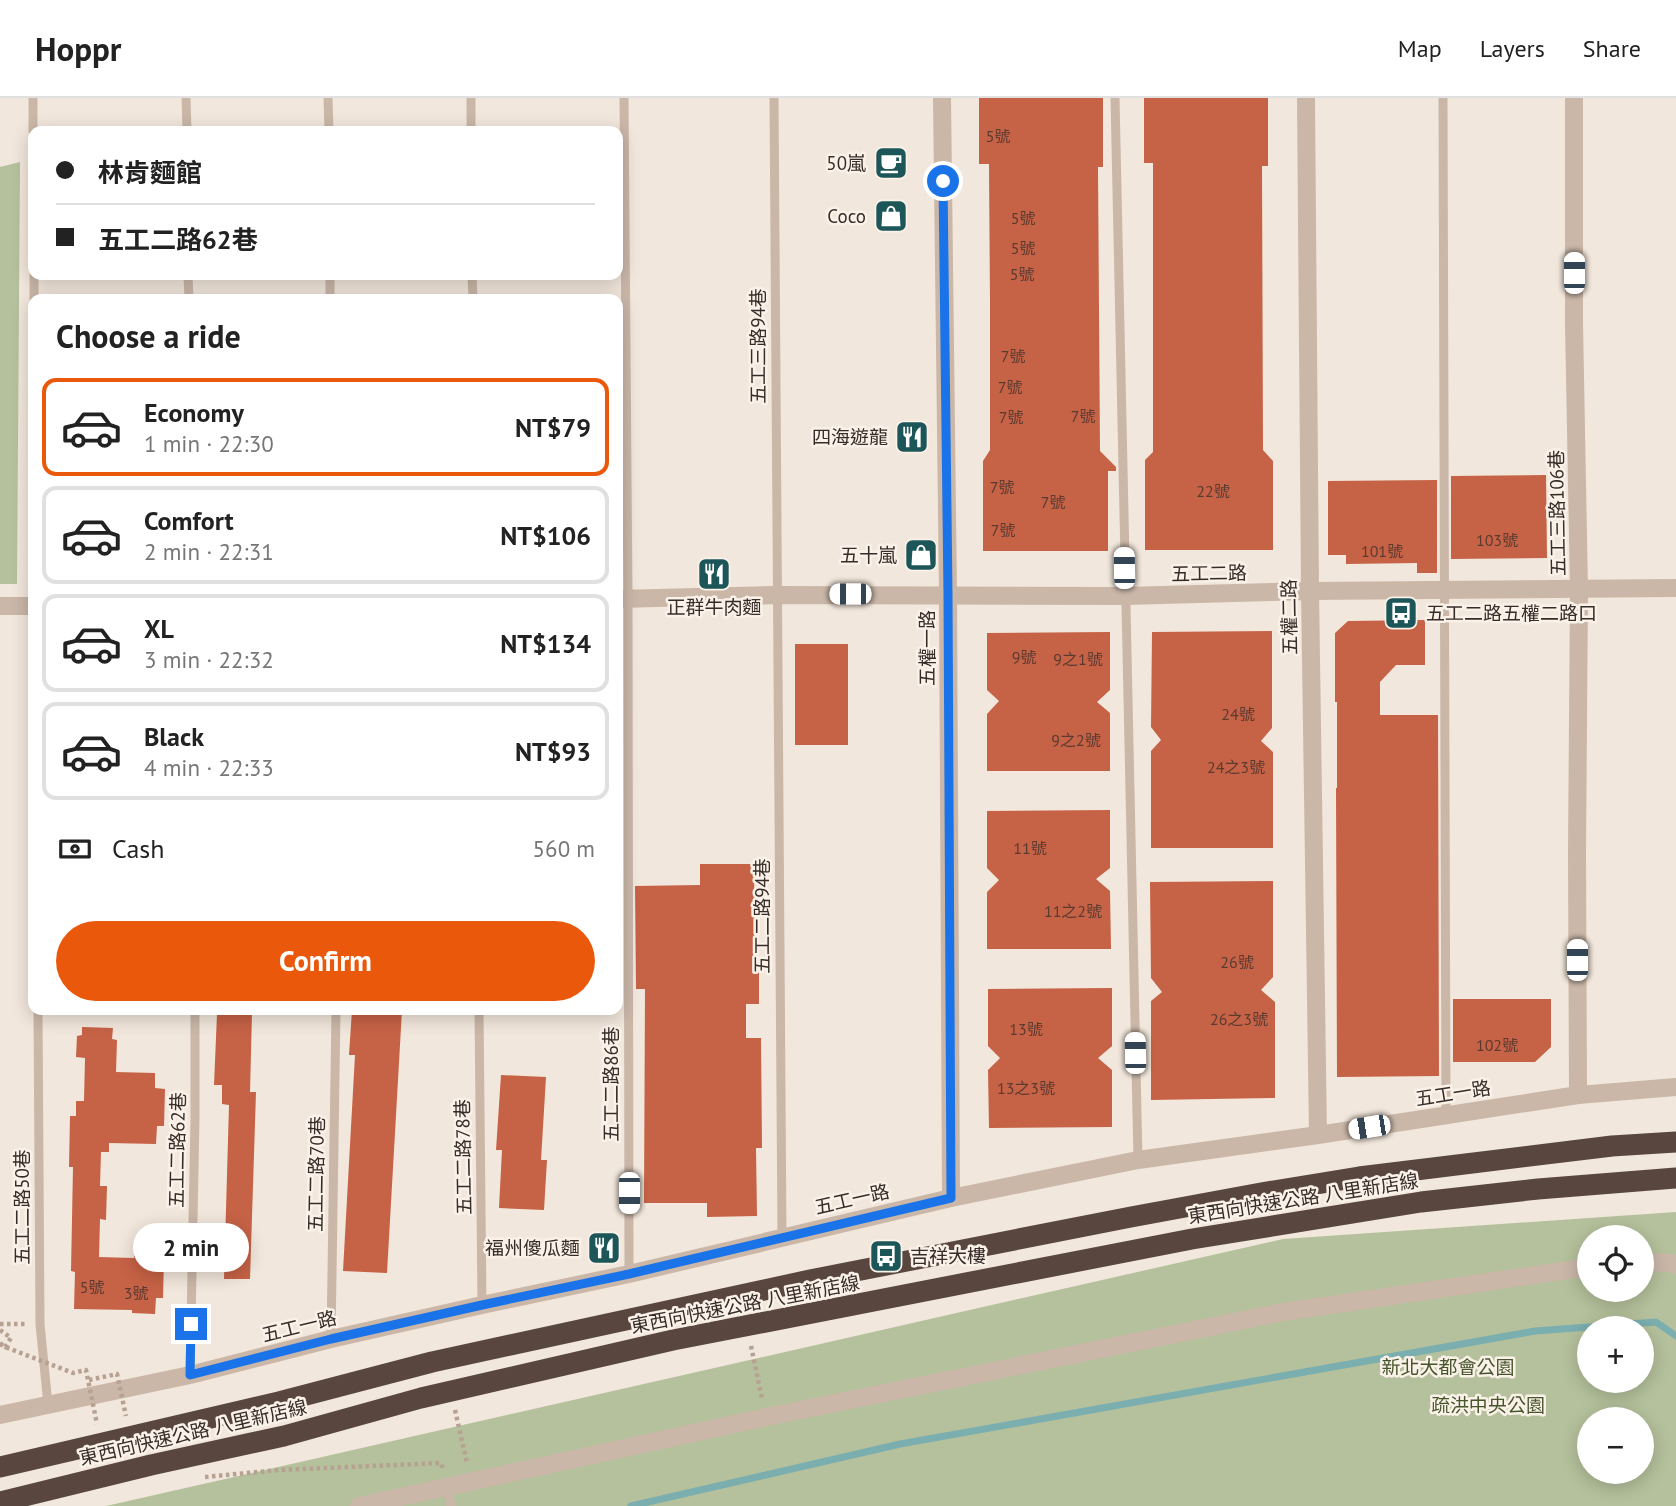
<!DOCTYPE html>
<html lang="en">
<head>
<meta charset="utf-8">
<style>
	body { margin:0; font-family:"PT Sans","Noto Sans TC",sans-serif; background:#f6f6f6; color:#222; height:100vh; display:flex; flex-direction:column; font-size:26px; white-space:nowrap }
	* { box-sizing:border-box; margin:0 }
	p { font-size:23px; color:#767676 }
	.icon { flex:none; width:38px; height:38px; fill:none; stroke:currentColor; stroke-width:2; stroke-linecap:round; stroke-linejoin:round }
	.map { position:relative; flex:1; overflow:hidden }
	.panel { position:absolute; left:28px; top:196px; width:595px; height:721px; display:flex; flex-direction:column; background:#fff; border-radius:14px; box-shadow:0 4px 18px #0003 }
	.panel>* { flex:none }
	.hud { position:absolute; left:28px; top:28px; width:595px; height:154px; border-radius:14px; box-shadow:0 4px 18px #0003; display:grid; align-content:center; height:154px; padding:0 28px; background:#fff }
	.controls { position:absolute; left:1577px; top:1127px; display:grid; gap:14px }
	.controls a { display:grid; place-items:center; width:77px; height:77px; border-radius:50%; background:#fff; box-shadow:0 4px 18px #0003; font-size:35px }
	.end { position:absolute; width:32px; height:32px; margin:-16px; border:9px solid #1a73e8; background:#fff; box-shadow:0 0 0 4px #fff }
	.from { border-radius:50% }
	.bubble { position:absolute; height:49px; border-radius:24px; background:#fff; box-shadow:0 4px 18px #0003; font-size:23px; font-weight:700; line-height:49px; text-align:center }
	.car { position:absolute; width:21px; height:42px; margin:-21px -10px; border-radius:9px; box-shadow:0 0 5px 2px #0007; background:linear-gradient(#fff 24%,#345 0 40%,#fff 0 76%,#345 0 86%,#fff 0) }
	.hud b { display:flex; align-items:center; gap:24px; height:66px; font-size:26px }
	.hud b+b { border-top:2px solid #e0e0e0 }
	.hud i { width:18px; height:18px; background:#222 }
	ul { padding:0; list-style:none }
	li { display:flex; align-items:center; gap:21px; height:98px; margin:0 14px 10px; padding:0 14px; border:4px solid #e0e0e0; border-radius:14px }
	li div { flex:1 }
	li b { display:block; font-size:26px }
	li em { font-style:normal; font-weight:700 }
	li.active { border-color:#ea580c }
	li>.icon { width:63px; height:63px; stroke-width:1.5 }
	h2 { padding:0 28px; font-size:32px; line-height:84px }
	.pay { display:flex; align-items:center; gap:18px; height:77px; padding:0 28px; font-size:26px }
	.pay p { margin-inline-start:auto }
	.primary-button { display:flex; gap:14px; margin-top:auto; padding:14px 28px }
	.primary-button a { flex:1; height:80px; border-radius:42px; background:#ea580c; color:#fff; font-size:28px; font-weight:700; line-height:80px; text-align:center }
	header { display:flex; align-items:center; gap:42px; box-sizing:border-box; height:98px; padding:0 35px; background:#fff; border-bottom:2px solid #e0e0e0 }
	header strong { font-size:33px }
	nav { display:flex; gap:38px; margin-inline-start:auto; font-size:24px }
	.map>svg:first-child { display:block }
	.green { fill:#b5c19c; fill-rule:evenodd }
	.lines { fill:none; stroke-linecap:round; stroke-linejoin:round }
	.stream { stroke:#7baeaf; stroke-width:7 }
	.building { fill:#c66246 }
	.path { stroke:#b6a192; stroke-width:4.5; stroke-dasharray:3.5 3.5; stroke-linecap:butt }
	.lane { stroke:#cab7a8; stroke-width:9 }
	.street { stroke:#cab7a8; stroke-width:18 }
	.path-bridge { stroke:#b6a192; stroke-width:4.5; stroke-dasharray:3.5 3.5; stroke-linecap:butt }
	.highway-bridge { stroke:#58463f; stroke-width:21 }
	.route { stroke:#1a73e8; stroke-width:9 }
	.labels { text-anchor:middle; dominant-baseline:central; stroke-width:5; stroke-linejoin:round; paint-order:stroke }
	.number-label { font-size:16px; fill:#5b3a30 }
	.poi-label { font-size:19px; fill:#372c28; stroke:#faf1e8; text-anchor:end }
	.street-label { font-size:19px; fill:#372c28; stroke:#faf1e8 }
	.park-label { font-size:19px; fill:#47552c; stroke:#faf1e8 }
</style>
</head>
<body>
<header>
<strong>Hoppr</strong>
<nav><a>Map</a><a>Layers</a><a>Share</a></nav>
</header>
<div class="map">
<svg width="1676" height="1408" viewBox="0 0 1676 1408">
	<rect width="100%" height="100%" fill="#f2e7dc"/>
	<g class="green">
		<polygon points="20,64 17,486 0,486 0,69"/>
		<path d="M1676 1114V1408H106L1283 1141ZM1589 1139H1642V1192H1589ZM1589 1230H1642V1283H1589ZM1589 1321H1642V1374H1589Z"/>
	</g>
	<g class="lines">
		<polyline class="stream" points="631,1408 900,1346 1535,1233 1656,1224 1676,1238"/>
	</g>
	<g class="building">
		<polygon points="979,0 1103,0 1103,69 1098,69 1100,353 1116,369 1116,373 1108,373 1108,453 983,453 983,363 990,352 990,203 989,66 979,66"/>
		<polygon points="1144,0 1268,0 1268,68 1262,68 1263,352 1273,363 1273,452 1145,452 1145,362 1153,354 1153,65 1144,65"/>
		<polygon points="1546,377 1547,460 1451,461 1451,378"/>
		<polygon points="1437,382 1437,475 1417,475 1417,465 1346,466 1346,457 1328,457 1328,383"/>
		<polygon points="1425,522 1425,567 1396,567 1380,584 1380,617 1438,617 1439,978 1337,979 1336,690 1337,690 1337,604 1335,604 1335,535 1348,523"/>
		<polygon points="1272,533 1272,630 1261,643 1273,654 1273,750 1151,750 1151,653 1161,642 1151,629 1152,534"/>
		<polygon points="1110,534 1110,592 1097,604 1110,615 1110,673 987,673 987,616 999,603 987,592 987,535"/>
		<rect x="795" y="546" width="53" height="101"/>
		<polygon points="1110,712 1110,770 1096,781 1110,793 1111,851 987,851 987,794 999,782 987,770 987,713"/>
		<polygon points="700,766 754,766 755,872 759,872 759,906 746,906 746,940 761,940 762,1050 756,1050 757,1118 707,1119 707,1105 644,1105 645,891 636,891 635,788 700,787"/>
		<polygon points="1273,783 1273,879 1261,892 1275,904 1275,1000 1151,1002 1151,903 1162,894 1151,880 1150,784"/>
		<polygon points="1112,890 1112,948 1098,960 1112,972 1112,1029 989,1030 988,972 1000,960 988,948 988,891"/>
		<polygon points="1453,901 1551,901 1551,949 1535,964 1453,964"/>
		<polygon points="352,912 402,912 387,1175 343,1173 355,957 349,957"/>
		<polygon points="252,915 250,994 256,994 250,1181 224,1181 229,1007 222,1006 222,987 214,987 217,916"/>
		<polygon points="82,929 113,930 112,941 117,942 116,974 155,975 155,990 165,991 164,1028 157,1028 156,1046 109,1045 109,1054 101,1054 100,1088 107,1088 106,1122 100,1121 99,1159 134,1160 134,1142 158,1142 157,1161 164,1161 163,1200 156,1200 155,1216 132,1215 132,1212 74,1211 75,1174 71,1173 73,1069 69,1069 70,1018 76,1018 76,1003 84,1003 85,960 76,959 77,938 82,937"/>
		<polygon points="501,977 546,979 541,1062 547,1062 544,1112 499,1110 502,1052 496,1052"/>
	</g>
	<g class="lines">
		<g class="path">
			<polyline points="0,1226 27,1226"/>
			<polyline points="0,1232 11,1240 5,1249 0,1245"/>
			<polyline points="751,1248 762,1301"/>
			<polyline points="455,1312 467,1365"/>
			<polyline points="205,1379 279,1372 441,1365 443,1371"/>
		</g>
		<g class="lane">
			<polyline points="33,0 33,33"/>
			<polyline points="186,0 187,33"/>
			<polyline points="328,0 329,33"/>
			<polyline points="471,0 471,33"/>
			<polyline points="624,0 628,501 629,1176"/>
			<polyline points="774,0 782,1140"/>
			<polyline points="1115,0 1138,1062"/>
			<polyline points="1443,0 1446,1017"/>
			<polyline points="34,177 34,201"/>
			<polyline points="188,177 189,201"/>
			<polyline points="330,177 330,201"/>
			<polyline points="472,177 473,201"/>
			<polyline points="38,912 40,1226 48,1307"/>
			<polyline points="479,912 482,1207"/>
			<polyline points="331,1241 336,912"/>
			<polyline points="190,1277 195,1020 195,912"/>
			<polyline points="447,1389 451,1408"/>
		</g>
		<g class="street">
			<polyline points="942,0 948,496 951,1100"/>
			<polyline points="1306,0 1310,493 1318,1037"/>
			<polyline points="1574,0 1574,225 1579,491 1577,754 1578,997"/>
			<polyline points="618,501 777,497 1125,498 1310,493 1676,490"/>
			<polyline points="0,508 33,508"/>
			<polyline points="1642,1164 1672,1165 1676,1167"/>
			<polyline points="0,1317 190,1277 331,1241 482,1207 629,1176 951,1100 1138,1062 1318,1037 1578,997 1676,989"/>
			<polyline points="359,1408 766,1319 1283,1214 1589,1169"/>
		</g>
		<g class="path-bridge">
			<polyline points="0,1246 5,1249 73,1275 86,1272 97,1326"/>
			<polyline points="89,1282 117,1276 126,1318"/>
		</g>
		<g class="highway-bridge">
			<polyline points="0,1369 279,1304 432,1264 810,1182 1131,1119 1261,1095 1359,1079 1612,1048 1676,1044"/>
			<polyline points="0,1404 151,1367 284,1338 421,1300 673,1242 1192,1141 1421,1104 1538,1091 1676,1080"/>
		</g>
	</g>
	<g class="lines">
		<polyline class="route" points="191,1226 190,1277 331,1241 482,1207 629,1176 951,1100 948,496 943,83"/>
	</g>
	<defs>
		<symbol id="cafe-square" viewBox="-11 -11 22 22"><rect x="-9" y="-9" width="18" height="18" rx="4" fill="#1d5659" stroke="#faf1e8"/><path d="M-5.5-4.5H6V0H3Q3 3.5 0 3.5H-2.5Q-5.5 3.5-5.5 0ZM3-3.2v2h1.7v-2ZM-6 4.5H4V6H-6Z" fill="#fff"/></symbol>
		<symbol id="shop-square" viewBox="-11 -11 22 22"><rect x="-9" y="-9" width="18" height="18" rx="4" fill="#1d5659" stroke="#faf1e8"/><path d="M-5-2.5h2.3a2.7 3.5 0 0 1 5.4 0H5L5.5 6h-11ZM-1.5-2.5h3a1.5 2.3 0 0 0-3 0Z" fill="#fff"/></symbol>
		<symbol id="restaurant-square" viewBox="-11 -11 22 22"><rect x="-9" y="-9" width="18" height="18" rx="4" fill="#1d5659" stroke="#faf1e8"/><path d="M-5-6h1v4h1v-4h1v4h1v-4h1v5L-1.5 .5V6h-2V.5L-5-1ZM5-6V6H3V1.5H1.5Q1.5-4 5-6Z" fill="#fff"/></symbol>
		<symbol id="bus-square" viewBox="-11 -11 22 22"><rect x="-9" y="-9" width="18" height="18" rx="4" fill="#1d5659" stroke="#faf1e8"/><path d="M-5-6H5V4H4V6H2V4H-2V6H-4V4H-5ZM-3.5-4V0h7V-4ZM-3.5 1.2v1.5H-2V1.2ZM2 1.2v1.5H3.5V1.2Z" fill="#fff"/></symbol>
	</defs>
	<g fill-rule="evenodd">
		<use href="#cafe-square" x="872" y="46" width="38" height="38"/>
		<use href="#shop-square" x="872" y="99" width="38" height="38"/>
		<use href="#restaurant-square" x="893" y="320" width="38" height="38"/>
		<use href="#shop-square" x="902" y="438" width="38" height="38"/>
		<use href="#restaurant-square" x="695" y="457" width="38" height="38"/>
		<use href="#bus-square" x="1382" y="496" width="38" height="38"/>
		<use href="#restaurant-square" x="585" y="1131" width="38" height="38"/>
		<use href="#bus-square" x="867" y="1139" width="38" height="38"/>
	</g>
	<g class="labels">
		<g class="number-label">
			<text x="998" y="38">5號</text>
			<text x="1023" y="120">5號</text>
			<text x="1023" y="150">5號</text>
			<text x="1022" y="176">5號</text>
			<text x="1013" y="258">7號</text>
			<text x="1010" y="289">7號</text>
			<text x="1083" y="318">7號</text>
			<text x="1011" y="319">7號</text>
			<text x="1002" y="389">7號</text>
			<text x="1213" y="393">22號</text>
			<text x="1053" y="404">7號</text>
			<text x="1003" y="432">7號</text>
			<text x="1497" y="442">103號</text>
			<text x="1382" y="453">101號</text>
			<text x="1024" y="559">9號</text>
			<text x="1078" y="561">9之1號</text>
			<text x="1238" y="616">24號</text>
			<text x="1076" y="642">9之2號</text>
			<text x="1236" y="669">24之3號</text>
			<text x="1030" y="750">11號</text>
			<text x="1073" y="813">11之2號</text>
			<text x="1237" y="864">26號</text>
			<text x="1239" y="921">26之3號</text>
			<text x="1026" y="931">13號</text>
			<text x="1497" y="947">102號</text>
			<text x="1026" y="990">13之3號</text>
			<text x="92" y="1189">5號</text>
			<text x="136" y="1195">3號</text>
		</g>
		<g class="poi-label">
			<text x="866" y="65">50嵐</text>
			<text x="866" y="118">Coco</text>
			<text x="888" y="339">四海遊龍</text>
			<text x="897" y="457">五十嵐</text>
			<text x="714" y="509" text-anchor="middle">正群牛肉麵</text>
			<text x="1426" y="515" text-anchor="start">五工二路五權二路口</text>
			<text x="580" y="1150">福州傻瓜麵</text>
			<text x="910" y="1158" text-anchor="start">吉祥大樓</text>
		</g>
		<g class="street-label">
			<text transform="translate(758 248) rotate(-90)">五工三路94巷</text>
			<text transform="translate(1557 415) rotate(-91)">五工三路106巷</text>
			<text transform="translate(1209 475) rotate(-1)">五工二路</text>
			<text transform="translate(1289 519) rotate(-91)">五權二路</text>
			<text transform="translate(927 550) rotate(-90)">五權一路</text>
			<text transform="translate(762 818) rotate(-90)">五工二路94巷</text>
			<text transform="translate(611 986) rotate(-90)">五工二路86巷</text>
			<text transform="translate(1453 995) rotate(-9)">五工一路</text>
			<text transform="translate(177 1052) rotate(-89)">五工二路62巷</text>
			<text transform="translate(463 1059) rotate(-91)">五工二路78巷</text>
			<text transform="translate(316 1076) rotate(-89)">五工二路70巷</text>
			<text transform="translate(1303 1100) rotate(-9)">東西向快速公路 八里新店線</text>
			<text transform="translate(852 1101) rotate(-13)">五工一路</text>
			<text transform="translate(22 1109) rotate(-90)">五工二路50巷</text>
			<text transform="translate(745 1206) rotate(-11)">東西向快速公路 八里新店線</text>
			<text transform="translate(299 1228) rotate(-14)">五工一路</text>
			<text transform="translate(193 1334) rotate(-13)">東西向快速公路 八里新店線</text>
		</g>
		<g class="park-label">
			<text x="1448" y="1269">新北大都會公園</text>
			<text x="1488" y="1307">疏洪中央公園</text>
		</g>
	</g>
</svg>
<div class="controls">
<a><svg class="icon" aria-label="locate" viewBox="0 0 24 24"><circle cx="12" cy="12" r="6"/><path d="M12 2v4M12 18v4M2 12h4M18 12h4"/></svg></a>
<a>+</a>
<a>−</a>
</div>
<i class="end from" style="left:943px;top:83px"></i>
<i class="end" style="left:191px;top:1226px"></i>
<div class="bubble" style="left:133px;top:1125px;width:116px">2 min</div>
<i class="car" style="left:1574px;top:175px;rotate:0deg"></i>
<i class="car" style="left:1124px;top:470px;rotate:359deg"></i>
<i class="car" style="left:850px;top:496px;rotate:270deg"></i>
<i class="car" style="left:1577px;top:862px;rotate:0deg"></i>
<i class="car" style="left:1135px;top:955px;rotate:359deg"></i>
<i class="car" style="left:1369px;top:1029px;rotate:261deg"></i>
<i class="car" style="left:629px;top:1095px;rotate:180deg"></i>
<div class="hud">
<b><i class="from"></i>林肯麵館</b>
<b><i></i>五工二路62巷</b>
</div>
<section class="panel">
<h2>Choose a ride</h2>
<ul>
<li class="active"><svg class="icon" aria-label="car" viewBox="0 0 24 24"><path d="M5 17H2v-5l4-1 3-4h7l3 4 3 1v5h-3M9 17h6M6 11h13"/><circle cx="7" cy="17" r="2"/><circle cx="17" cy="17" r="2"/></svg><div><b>Economy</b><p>1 min · 22:30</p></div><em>NT$79</em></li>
<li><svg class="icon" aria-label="car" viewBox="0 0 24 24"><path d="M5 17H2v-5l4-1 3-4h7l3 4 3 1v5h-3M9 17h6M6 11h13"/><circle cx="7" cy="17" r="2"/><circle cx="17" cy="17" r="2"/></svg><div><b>Comfort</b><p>2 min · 22:31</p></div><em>NT$106</em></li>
<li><svg class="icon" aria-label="car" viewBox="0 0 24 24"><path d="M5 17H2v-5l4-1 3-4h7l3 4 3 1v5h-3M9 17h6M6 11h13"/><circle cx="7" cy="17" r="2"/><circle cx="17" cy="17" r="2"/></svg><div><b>XL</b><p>3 min · 22:32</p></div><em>NT$134</em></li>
<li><svg class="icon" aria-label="car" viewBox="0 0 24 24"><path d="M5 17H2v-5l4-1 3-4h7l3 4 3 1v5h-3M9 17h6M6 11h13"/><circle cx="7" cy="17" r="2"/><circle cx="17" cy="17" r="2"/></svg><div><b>Black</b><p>4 min · 22:33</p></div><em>NT$93</em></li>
</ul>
<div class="pay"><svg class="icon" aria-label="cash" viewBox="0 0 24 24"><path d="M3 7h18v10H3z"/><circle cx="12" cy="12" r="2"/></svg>Cash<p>560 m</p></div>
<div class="primary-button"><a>Confirm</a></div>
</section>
</div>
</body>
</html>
